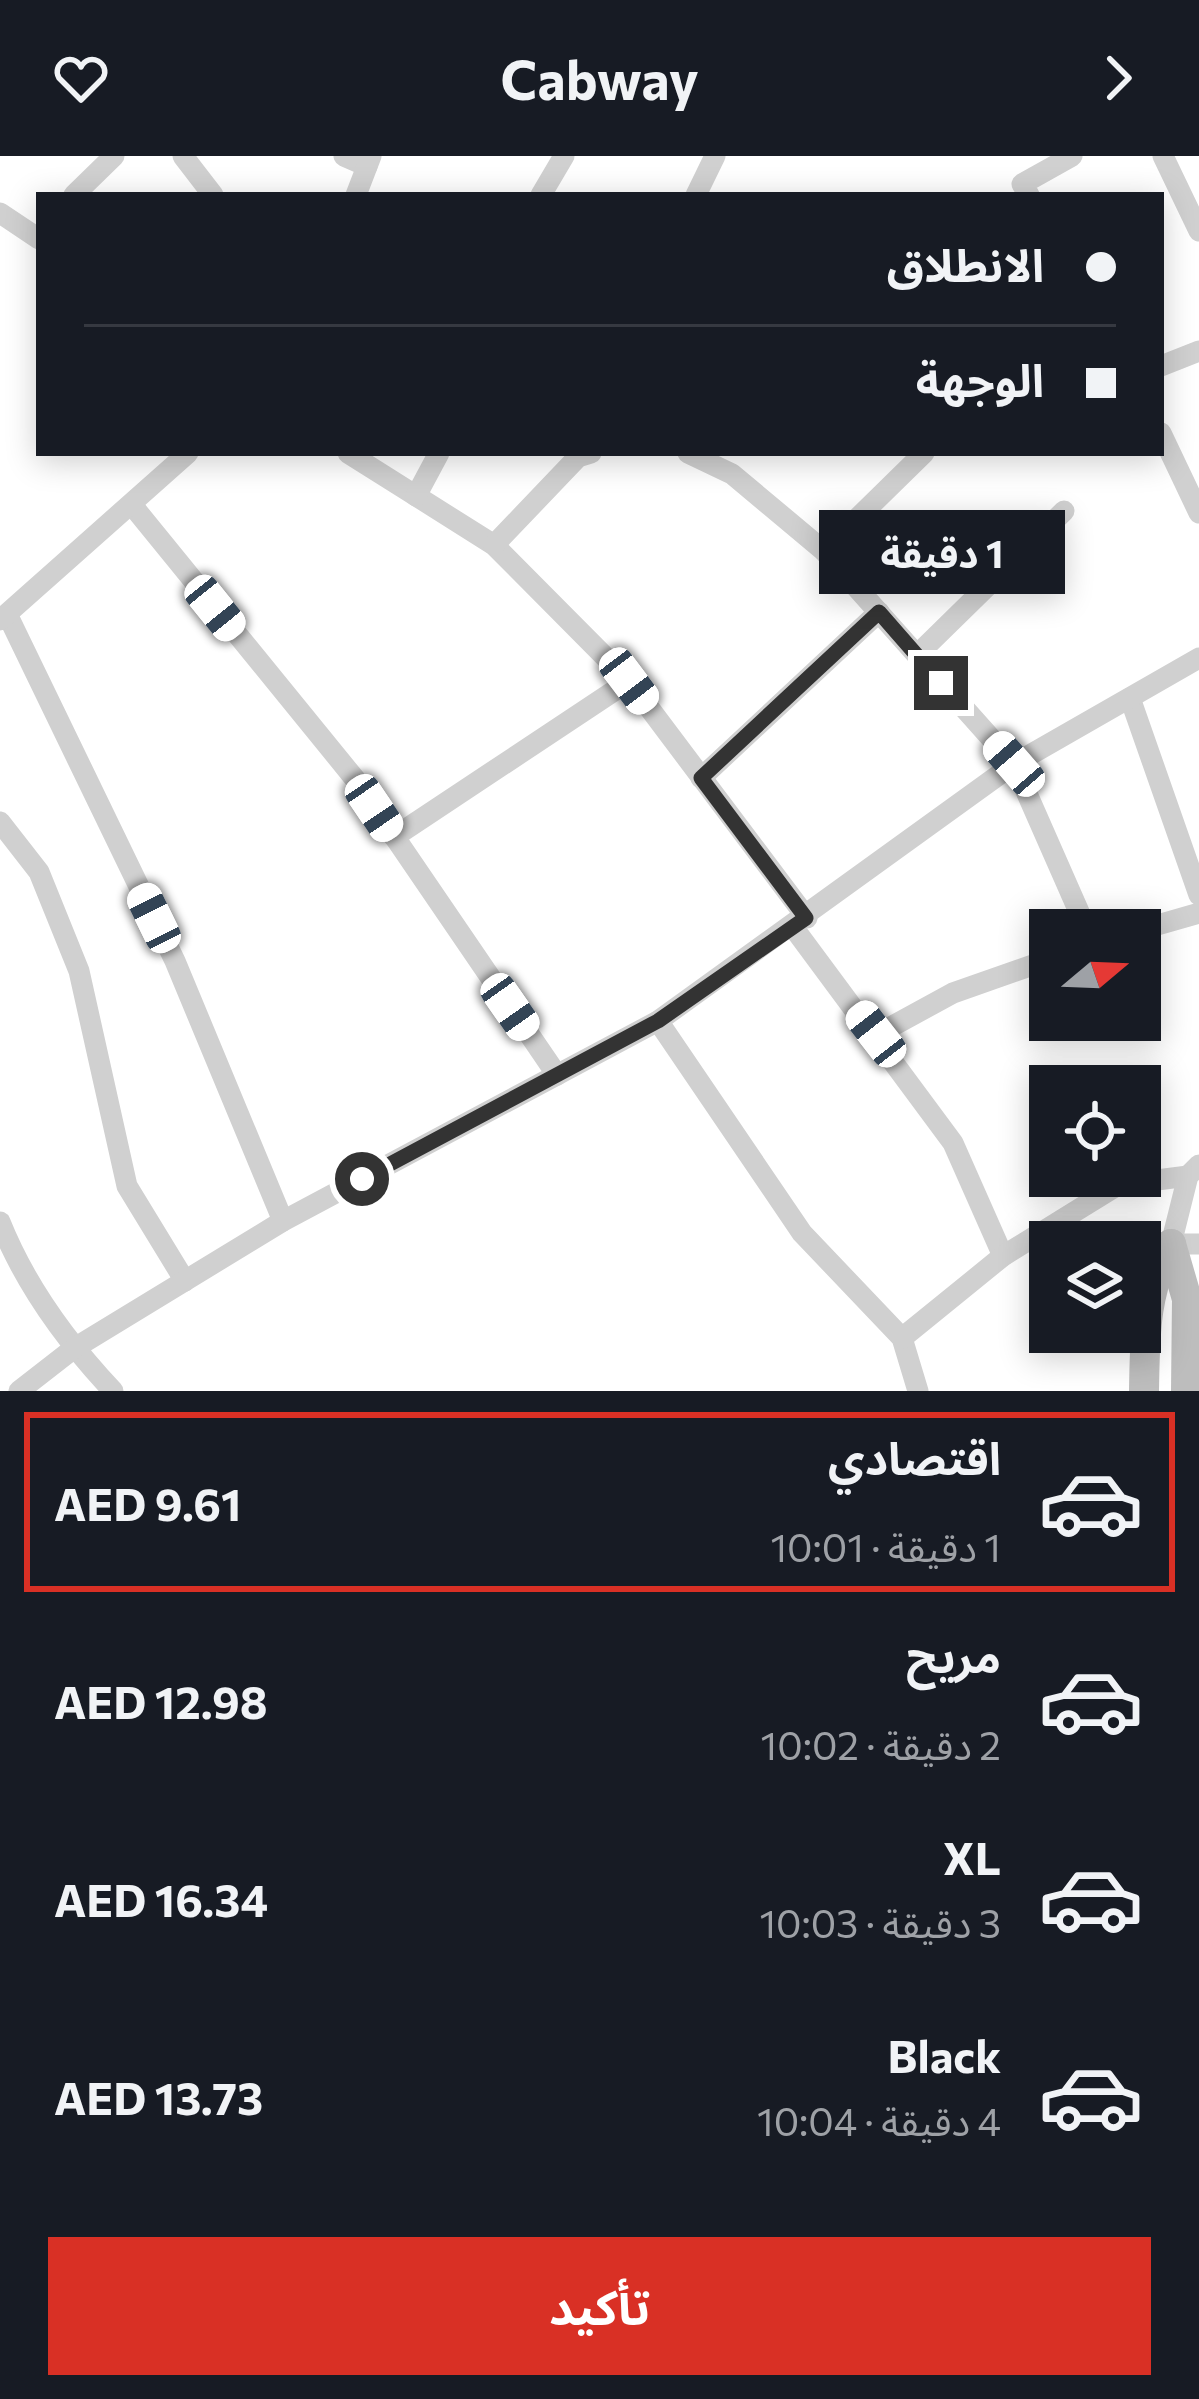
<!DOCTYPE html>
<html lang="ar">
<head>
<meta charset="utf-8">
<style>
	body { margin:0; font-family:Commissioner,"Noto Sans Arabic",sans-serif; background:#20242c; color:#f1f3f6; direction:rtl; height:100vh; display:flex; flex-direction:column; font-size:45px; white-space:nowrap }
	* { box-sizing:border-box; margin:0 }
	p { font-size:39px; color:#9ea1a6 }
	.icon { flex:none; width:66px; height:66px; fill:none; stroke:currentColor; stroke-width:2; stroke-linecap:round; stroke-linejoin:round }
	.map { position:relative; height:1235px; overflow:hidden; direction:ltr }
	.side { display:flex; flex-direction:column; background:#171b24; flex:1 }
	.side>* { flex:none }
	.top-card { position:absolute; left:36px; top:36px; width:1128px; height:264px; border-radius:0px; box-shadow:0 6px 30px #0003; direction:rtl; display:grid; align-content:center; height:264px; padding:0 48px; background:#171b24 }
	.needle { width:78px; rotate:71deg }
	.buttons { position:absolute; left:1029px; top:753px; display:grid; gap:24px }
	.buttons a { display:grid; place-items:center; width:132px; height:132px; border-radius:0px; background:#171b24; box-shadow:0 6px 30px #0003; font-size:60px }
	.end { position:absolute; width:54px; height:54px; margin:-27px; border:15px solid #333; background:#fff; box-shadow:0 0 0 6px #fff }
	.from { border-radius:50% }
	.bubble { position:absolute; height:84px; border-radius:0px; background:#171b24; box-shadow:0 6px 30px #0003; font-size:39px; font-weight:700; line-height:84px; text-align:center; direction:rtl }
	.car { position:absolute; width:36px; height:72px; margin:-36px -18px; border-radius:15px; box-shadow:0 0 9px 3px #0007; background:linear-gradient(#fff 24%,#345 0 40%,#fff 0 76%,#345 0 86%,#fff 0) }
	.top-card b { display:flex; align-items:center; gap:42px; height:114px; font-size:45px }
	.top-card b+b { border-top:3px solid #363941 }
	.top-card i { width:30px; height:30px; background:#f1f3f6 }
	ul { padding:21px 0 0; list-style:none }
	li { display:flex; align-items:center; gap:36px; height:180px; margin:0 24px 18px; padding:0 24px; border:6px solid transparent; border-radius:0px }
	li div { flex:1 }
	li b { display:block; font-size:45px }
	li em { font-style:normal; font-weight:700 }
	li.active { border-color:#d93025 }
	li>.icon { width:108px; height:108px; stroke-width:1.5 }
	.primary-button { display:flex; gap:24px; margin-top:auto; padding:24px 48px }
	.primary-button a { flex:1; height:138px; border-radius:0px; background:#d93025; color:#fff; font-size:48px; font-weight:700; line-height:138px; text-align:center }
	header { display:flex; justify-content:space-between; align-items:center; height:156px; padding:0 48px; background:#171b24; font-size:54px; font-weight:700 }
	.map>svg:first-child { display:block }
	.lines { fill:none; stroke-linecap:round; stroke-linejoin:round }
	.street { stroke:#d0d0d0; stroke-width:21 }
	.secondary { stroke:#bdbdbd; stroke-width:30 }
	.route { stroke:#333; stroke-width:15 }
</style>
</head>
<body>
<header><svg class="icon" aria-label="forward" viewBox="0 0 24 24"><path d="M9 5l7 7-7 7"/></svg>Cabway<svg class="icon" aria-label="heart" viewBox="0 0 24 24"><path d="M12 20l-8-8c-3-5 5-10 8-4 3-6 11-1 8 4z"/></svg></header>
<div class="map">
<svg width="1199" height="1235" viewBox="0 0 1199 1235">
	<rect width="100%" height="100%" fill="#fff"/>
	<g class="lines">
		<g class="street">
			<polyline points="183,0 213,39"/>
			<polyline points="344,0 367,10"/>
			<polyline points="1163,0 1199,75"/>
			<polyline points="74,39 114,0"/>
			<polyline points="356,39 371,0"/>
			<polyline points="541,39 564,0"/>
			<polyline points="696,39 715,0"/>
			<polyline points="1029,39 1022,28 1072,0"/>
			<polyline points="0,57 39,83"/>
			<polyline points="1161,210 1199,195"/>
			<polyline points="1161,277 1199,357"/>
			<polyline points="348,297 494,389 629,525 807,762"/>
			<polyline points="688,297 732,318 824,395 1014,608 1087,774"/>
			<polyline points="416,340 439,297"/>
			<polyline points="132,349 355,623 557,919"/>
			<polyline points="494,389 578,301 591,297"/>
			<polyline points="824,395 924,297"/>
			<polyline points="8,460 175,805 283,1065"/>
			<polyline points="0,464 188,297"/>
			<polyline points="917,499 1064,355"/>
			<polyline points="1130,542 1199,739"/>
			<polyline points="701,622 879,456"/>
			<polyline points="0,666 39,716 79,815 127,1030 185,1125"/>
			<polyline points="394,681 629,525"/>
			<polyline points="793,771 953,987 1003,1100"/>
			<polyline points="1140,774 1199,757"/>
			<polyline points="658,865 802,1077 902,1182 918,1235"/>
			<polyline points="876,879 953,837 1050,803"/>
			<polyline points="1199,1009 1188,1020 1171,1088 1199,1088"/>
			<path d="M0 1066C26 1131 66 1185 113 1235"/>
			<polyline points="902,1182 1003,1100 1118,1029 1188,1020"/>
			<polyline points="19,1235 73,1193 283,1065 658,865 1014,608 1199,502"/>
		</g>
		<g class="secondary">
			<polyline points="1171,1088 1187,1143 1186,1235"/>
			<path d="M1144 1235C1145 1182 1144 1134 1171 1088"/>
		</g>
	</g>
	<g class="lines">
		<polyline class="route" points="362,1023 658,865 806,762 701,622 879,456 941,527"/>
	</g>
</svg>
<div class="buttons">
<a><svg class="needle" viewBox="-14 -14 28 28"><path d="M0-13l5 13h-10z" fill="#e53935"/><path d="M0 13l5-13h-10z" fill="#9ea1a6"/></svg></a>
<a><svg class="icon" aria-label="locate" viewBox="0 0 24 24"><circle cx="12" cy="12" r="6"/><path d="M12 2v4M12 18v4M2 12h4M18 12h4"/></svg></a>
<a><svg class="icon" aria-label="layers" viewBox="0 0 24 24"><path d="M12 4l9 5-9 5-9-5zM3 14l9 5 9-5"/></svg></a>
</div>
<i class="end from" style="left:362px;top:1023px"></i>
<i class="end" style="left:941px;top:527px"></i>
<div class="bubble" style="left:819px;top:354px;width:246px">1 دقيقة</div>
<i class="car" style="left:215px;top:452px;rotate:141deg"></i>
<i class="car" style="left:629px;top:525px;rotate:143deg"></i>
<i class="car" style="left:1014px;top:608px;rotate:319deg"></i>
<i class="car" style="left:374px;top:652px;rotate:146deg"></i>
<i class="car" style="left:154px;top:762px;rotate:334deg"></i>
<i class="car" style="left:510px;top:851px;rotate:145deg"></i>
<i class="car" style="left:876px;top:878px;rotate:322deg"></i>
<div class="top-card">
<b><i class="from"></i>الانطلاق</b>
<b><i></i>الوجهة</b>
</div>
</div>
<section class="side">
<ul>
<li class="active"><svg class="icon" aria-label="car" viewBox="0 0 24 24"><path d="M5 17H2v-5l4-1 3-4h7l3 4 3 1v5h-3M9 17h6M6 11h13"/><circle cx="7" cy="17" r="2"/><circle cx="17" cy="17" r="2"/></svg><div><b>اقتصادي</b><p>1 دقيقة · 10:01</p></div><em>AED 9.61</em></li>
<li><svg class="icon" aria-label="car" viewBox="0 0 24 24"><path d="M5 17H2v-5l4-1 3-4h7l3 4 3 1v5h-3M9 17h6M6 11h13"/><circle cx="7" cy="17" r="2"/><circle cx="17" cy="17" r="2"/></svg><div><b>مريح</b><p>2 دقيقة · 10:02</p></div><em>AED 12.98</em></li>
<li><svg class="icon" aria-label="car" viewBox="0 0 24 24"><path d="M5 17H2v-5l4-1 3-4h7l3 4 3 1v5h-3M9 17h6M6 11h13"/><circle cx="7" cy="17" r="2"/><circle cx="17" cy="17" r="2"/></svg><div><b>XL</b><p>3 دقيقة · 10:03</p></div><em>AED 16.34</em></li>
<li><svg class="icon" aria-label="car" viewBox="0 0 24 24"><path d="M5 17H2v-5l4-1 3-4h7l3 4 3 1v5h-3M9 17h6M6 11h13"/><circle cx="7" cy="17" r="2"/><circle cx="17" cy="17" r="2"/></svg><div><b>Black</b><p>4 دقيقة · 10:04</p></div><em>AED 13.73</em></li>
</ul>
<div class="primary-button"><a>تأكيد</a></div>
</section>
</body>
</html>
